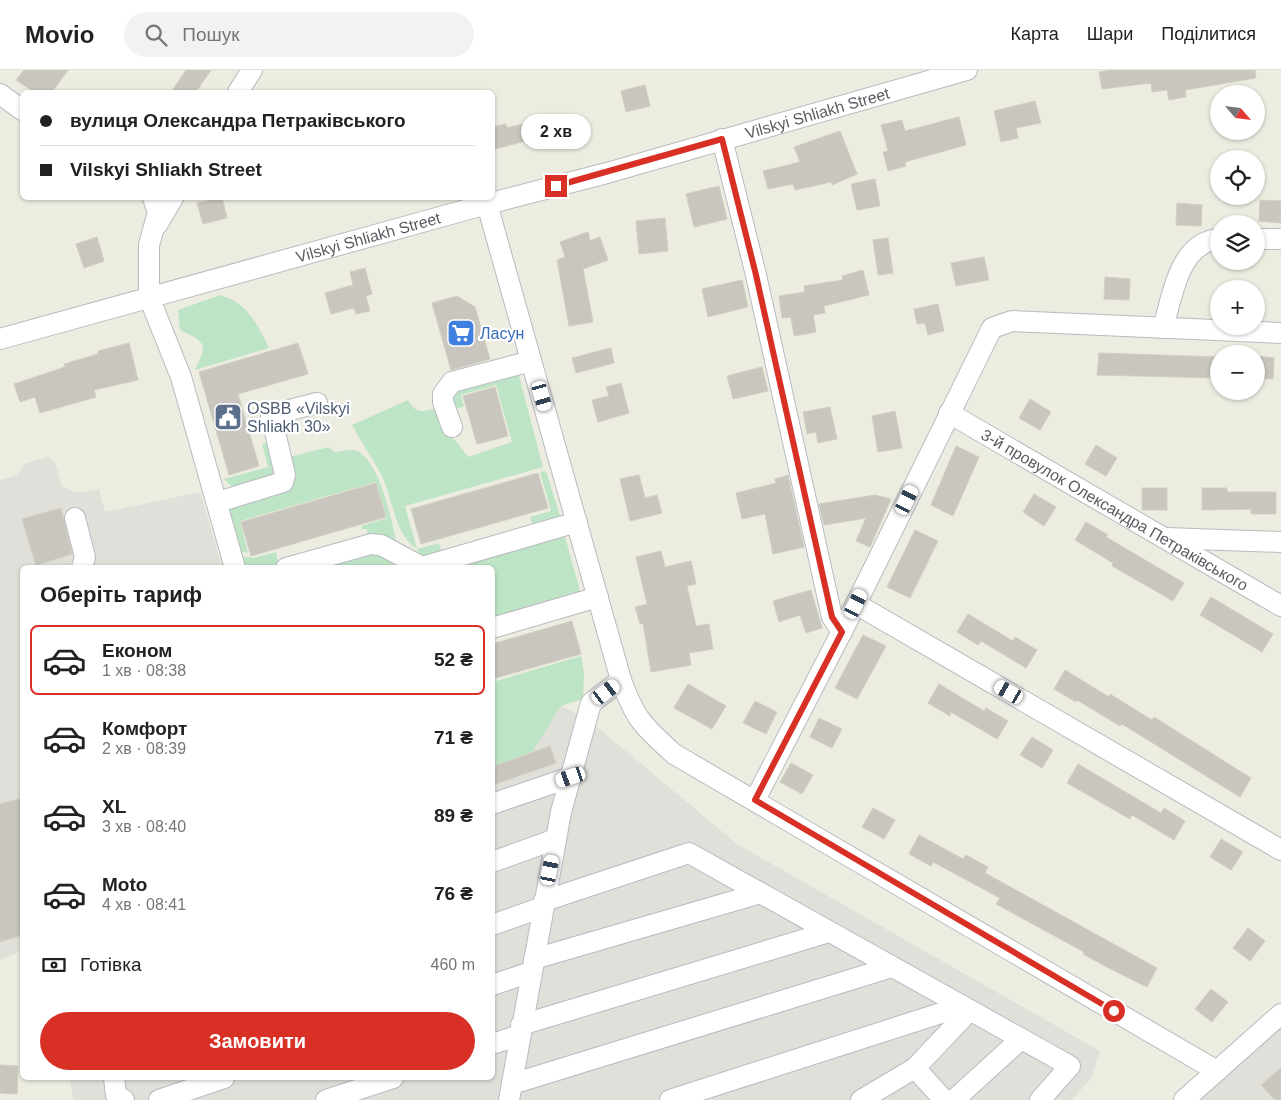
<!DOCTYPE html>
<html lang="uk">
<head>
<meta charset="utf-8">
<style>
	body { margin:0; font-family:Arial,sans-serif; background:#f2f2f2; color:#222; height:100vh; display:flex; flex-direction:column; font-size:19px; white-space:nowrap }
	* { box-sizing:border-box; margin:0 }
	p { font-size:16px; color:#767676 }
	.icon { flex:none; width:28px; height:28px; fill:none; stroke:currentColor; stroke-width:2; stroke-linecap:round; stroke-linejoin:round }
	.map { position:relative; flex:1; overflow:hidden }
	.side { position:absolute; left:20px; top:495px; width:475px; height:515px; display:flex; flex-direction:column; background:#fff; border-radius:8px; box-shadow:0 1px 4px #0004 }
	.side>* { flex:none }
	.top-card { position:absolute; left:20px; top:20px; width:475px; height:110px; border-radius:8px; box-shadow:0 1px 4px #0004; display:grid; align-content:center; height:110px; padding:0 20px; background:#fff }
	.needle { width:32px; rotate:118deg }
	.tools { position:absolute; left:1210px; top:15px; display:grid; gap:10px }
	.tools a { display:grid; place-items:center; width:55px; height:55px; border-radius:50%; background:#fff; box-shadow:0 1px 4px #0004; font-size:25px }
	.end { position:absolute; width:22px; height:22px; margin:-11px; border:6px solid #d93025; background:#fff; box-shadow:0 0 0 2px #fff }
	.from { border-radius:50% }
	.bubble { position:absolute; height:35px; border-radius:18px; background:#fff; box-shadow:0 1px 4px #0004; font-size:16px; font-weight:700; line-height:35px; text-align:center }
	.car { position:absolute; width:15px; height:30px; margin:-15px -8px; border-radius:6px; box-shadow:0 0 4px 1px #0007; background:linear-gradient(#fff 24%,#345 0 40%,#fff 0 76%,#345 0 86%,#fff 0) }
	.top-card b { display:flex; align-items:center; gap:18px; height:48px; font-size:19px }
	.top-card b+b { border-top:1px solid #e0e0e0 }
	.top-card i { width:12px; height:12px; background:#222 }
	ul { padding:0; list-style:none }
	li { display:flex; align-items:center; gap:15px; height:70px; margin:0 10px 8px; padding:0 10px; border:2px solid transparent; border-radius:8px }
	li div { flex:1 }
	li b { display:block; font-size:19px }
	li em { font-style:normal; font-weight:700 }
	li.on { border-color:#d93025 }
	li>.icon { width:45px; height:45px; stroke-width:1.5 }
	h2 { padding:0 20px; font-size:22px; line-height:60px }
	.pay { display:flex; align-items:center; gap:12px; height:55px; padding:0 20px; font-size:19px }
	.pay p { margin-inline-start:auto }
	.cta { display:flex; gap:10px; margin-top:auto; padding:10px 20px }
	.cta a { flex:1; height:58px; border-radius:30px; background:#d93025; color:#fff; font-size:20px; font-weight:700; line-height:58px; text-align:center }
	header { display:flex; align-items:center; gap:30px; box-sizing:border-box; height:70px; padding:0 25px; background:#fff; border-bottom:1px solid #e0e0e0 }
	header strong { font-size:24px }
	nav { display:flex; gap:28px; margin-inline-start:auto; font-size:18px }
	.search { width:350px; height:45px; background:#f2f2f2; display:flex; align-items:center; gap:12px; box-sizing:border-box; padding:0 18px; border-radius:28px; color:#767676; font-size:19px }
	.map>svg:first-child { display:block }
	.industrial { fill:#e0dfd9 }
	.green { fill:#bde5c5 }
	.building { fill:#c8c6be; stroke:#d1cfbf }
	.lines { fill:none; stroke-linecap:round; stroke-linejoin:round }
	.minor-casing { stroke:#b9bac0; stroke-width:22 }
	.minor { stroke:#fff; stroke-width:20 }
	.route { stroke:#d93025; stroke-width:6 }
	.labels { text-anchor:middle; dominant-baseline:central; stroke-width:4.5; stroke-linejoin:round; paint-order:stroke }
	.street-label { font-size:16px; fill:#5a5c62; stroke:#fff }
	.shop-label { font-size:16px; fill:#366cbe; stroke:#fff; text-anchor:start }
	.service-label { font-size:16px; fill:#4e5e75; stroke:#fff; text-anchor:start }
</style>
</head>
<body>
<header>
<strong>Movio</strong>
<div class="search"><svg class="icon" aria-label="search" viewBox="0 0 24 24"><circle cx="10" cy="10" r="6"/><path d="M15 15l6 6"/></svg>Пошук</div>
<nav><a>Карта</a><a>Шари</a><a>Поділитися</a></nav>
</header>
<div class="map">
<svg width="1281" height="1030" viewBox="0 0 1281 1030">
	<rect width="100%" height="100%" fill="#edece1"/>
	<g class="industrial">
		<polygon points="47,387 55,392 62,416 76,423 99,419 105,442 200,422 222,497 22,498 22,881 0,890 0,410 18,405 24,394"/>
		<polygon points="561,636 590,651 737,774 1100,981 1091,1009 1071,1030 73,1030 70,1008 492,1008 493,696 532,681"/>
		<polygon points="1281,944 1281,1030 1184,1030"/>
	</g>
	<g class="green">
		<path d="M220 225C248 233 257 254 269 278L195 300 202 284 203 275 196 268 180 260 178 240Z"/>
		<path d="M518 302 543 397 405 436 417 479 439 473 442 484 420 490 417 479C394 464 393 429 382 406 373 389 361 372 352 355L408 330C415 343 421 342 434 339L438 343 448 365 456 371 468 387 512 372 496 315 461 325 464 337 458 338 451 333 455 321Z"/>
		<polygon points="269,372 277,404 234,419 224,409 268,397 262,374"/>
		<path d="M329 377 334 382C342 382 350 378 357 381 381 392 393 456 398 480L368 469 367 459H362L361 456 387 448 376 412 240 451 248 483 239 481 227 437 292 416 294 409 289 387Z"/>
		<polygon points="546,401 560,446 559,449 534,459 530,447 551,441 540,402"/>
		<polygon points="564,463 580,521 493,547 492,498 456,498"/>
		<polygon points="374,479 410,498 303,498"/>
		<path d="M276 482 279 494C265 497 245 504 241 486L253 488Z"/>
		<polygon points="581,586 584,603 583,629 561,636 532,682 493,696 493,612"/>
	</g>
	<g class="building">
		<polygon points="24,0 68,0 52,22 34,22 16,10"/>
		<polygon points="186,0 211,0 196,22 171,22"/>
		<polygon points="1113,0 1255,0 1256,8 1185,20 1186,27 1169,30 1167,20 1152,22 1151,13 1102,19 1099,2"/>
		<polygon points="645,15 650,36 626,42 621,21"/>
		<polygon points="1035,31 1041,53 1016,58 1018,68 1001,72 994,41"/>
		<polygon points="553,46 558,67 534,74 533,69 492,80 492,57 506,54 507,58"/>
		<polygon points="959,47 966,75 905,92 906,96 888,101 883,82 888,81 881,55 902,50 905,61"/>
		<polygon points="840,61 857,104 832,115 831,112 795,120 793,114 768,119 763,101 800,92 794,77"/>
		<polygon points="875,109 880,136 857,140 851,114"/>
		<polygon points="719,116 727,149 694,157 686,124"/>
		<polygon points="222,128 227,148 203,154 197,133"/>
		<polygon points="1260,130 1281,131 1281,153 1259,151"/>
		<polygon points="1177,133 1202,135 1201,156 1176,155"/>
		<polygon points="665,148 668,181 639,184 636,151"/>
		<polygon points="588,162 590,171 600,167 608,190 583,199 593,252 569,256 557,190 565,187 560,172"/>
		<polygon points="97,167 104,191 84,198 76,174"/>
		<polygon points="888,168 893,203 878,205 873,170"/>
		<polygon points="984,187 989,210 956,216 951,193"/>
		<polygon points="365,198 372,224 366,226 370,241 356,244 354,238 331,244 325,223 353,215 350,202"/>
		<polygon points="863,200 869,225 824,236 825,243 813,245 816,262 794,266 791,247 782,248 779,226 805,222 804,216 843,210 842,206"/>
		<polygon points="1105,207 1130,209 1129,230 1104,229"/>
		<polygon points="742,210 748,237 708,247 702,219"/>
		<polygon points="457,226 475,237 490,289 451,300 432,233"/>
		<polygon points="938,234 944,261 928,265 925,253 917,254 914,239"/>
		<polygon points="129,273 138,310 94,320 96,327 40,343 35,327 20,332 14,314 65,297 64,294 98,284 98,281"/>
		<polygon points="298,273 308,304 238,324 259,396 229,405 199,302"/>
		<polygon points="611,278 614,293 576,303 572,288"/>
		<polygon points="1099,283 1219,287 1219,308 1097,305"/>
		<polygon points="1256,286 1274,288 1273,309 1256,308"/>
		<polygon points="762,297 768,321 733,329 727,306"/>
		<polygon points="621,313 629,343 598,352 592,330 609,326 606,317"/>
		<polygon points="495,317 508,366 477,374 463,326"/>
		<polygon points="1030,329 1051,342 1040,360 1019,348"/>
		<polygon points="830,337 837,369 818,373 816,362 807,364 803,342"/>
		<polygon points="895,341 902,378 878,382 872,346"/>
		<polygon points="1096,375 1117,388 1106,406 1085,394"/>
		<polygon points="956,376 979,387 953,446 931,435"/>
		<polygon points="538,403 548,438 421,474 411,439"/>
		<polygon points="639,405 645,428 657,425 662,443 630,451 620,409"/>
		<polygon points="788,405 804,477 773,484 765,444 742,449 736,423 776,413 775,409"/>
		<polygon points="376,413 386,447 251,486 241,452"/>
		<rect x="1142" y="418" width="25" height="22"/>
		<polygon points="1202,418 1227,418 1227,422 1276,422 1276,444 1251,444 1251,439 1202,440"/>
		<polygon points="1034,424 1056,437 1044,456 1023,442"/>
		<polygon points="875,425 891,429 870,477 856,471 866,448 824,455 819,434"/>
		<polygon points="61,438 72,484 36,495 22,449"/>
		<polygon points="1086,452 1108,465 1106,467 1184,513 1173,531 1112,496 1113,493 1075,470"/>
		<polygon points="915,460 938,471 910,528 887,517"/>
		<polygon points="661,481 665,497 691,491 696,514 687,516 696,556 709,554 713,579 689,583 691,595 651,602 643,553 640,554 635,537 647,534 636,487"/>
		<polygon points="811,520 822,558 806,563 800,545 779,552 773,531"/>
		<polygon points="1211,527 1273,564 1262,582 1200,545"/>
		<polygon points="968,544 1013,571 1015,567 1037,580 1026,598 981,571 978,575 957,562"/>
		<polygon points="572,551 581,584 492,609 492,574"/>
		<polygon points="863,565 886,576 857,629 835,618"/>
		<polygon points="1065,600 1109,627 1110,624 1152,650 1154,647 1251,708 1240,727 1122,654 1120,656 1077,630 1076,632 1054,619"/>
		<polygon points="688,614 726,636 712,659 674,638"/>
		<polygon points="939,614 984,641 986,638 1008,651 997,669 951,642 950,646 928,633"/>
		<polygon points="755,631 777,642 766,664 743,653"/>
		<polygon points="819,648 842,659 832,678 810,667"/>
		<polygon points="1032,667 1053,680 1042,698 1020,685"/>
		<polygon points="550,676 556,693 492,715 492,697"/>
		<polygon points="791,693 813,705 802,724 780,712"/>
		<polygon points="1078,694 1161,743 1164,738 1185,751 1174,770 1132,745 1130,749 1067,713"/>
		<polygon points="22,728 22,865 0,872 0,734"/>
		<polygon points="873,738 895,750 884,769 862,757"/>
		<polygon points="919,765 963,789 966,785 988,797 985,803 1157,898 1147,917 1105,896 1083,884 1084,882 996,834 1000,828 933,792 931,796 909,784"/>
		<polygon points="1221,769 1243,782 1231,800 1210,787"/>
		<polygon points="1248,858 1265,871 1250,891 1233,878"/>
		<polygon points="1211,919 1228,932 1212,952 1195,939"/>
		<polygon points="0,995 18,996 17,1024 0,1023"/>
		<polygon points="1281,998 1281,1030 1275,1030 1261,1015"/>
	</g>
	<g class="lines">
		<defs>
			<g id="minor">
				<polyline points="238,22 252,0"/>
				<polyline points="0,24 22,40"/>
				<polyline points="722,69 756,205 832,547 842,562"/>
				<polyline points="153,128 158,142 149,175 149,227 181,307 235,498"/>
				<path d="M487 134 621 610C636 650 642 655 674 684L1217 1001"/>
				<polyline points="157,155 173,128"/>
				<polyline points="1256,169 1281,169"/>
				<path d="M1163 258C1172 227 1179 172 1219 169"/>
				<path id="s1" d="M0 269 487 134 607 103 967 0"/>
				<path id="s2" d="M949 343 1281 536"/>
				<polyline points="452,357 443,332 443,324 452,312 531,291"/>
				<polyline points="218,432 283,412 285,405 271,345 317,333"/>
				<polyline points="75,448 85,487 82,498"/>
				<polyline points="1166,468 1281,472"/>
				<polyline points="286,498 371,474 381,475 422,497 577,452"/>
				<polyline points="856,534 1281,780"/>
				<polyline points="492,558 598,527"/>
				<polyline points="755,730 856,534 992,258 1012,251 1281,263"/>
				<polyline points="492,734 571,707"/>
				<polyline points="492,792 556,769"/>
				<polyline points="544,831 689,783 1070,996 1040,1030"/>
				<polyline points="492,855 543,837"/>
				<polyline points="534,889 761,823"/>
				<polyline points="492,915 531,902"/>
				<polyline points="521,955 829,862"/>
				<polyline points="492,974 520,965"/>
				<polyline points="915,998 944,1030"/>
				<polyline points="114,1008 116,1025 124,1030"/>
				<polyline points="512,1014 892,897"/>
				<polyline points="159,1030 224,1008"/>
				<polyline points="326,1030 393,1008"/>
				<polyline points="509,1030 561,742 591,633 621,610"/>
				<polyline points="670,1030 963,936"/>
				<polyline points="861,1030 915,998 970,940"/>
				<polyline points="954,1030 1021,969"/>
				<polyline points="1184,1030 1281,944"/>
			</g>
		</defs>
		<use href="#minor" class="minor-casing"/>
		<use href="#minor" class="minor"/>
	</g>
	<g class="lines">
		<polyline class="route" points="556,116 722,69 756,205 832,547 842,562 755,730 1114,941"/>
	</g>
	<defs>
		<symbol id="supermarket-square" viewBox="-11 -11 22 22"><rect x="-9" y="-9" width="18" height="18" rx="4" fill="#3f7fe0" stroke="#fff"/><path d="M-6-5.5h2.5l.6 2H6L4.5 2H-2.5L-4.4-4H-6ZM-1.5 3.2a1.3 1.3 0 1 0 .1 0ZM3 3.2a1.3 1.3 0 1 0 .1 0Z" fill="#fff"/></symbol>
		<symbol id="civic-square" viewBox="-11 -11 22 22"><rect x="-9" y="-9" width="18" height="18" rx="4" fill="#5c6f8a" stroke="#fff"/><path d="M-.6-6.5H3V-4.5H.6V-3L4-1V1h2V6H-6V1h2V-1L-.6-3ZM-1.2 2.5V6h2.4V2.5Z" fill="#fff"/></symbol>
	</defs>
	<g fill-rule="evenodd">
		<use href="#supermarket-square" x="445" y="247" width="32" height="32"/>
		<use href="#civic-square" x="212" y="331" width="32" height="32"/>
	</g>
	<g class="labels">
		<g class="street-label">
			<text stroke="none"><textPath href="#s1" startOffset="848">Vilskyi Shliakh Street</textPath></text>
			<text stroke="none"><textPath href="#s1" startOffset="382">Vilskyi Shliakh Street</textPath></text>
			<text stroke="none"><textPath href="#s2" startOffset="192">3-й провулок Олександра Петраківського</textPath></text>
		</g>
		<g class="shop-label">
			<text x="480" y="263">Ласун</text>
		</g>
		<g class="service-label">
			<text x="247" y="338">OSBB «Vilskyi<tspan x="247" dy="18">Shliakh 30»</tspan></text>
		</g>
	</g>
</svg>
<div class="tools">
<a><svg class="needle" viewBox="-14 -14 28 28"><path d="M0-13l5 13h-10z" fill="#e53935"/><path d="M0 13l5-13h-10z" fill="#767676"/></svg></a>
<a><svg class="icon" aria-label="locate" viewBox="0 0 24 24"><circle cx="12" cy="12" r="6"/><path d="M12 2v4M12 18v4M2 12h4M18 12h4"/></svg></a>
<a><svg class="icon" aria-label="layers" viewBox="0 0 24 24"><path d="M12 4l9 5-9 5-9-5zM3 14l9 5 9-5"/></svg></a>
<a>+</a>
<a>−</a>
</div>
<i class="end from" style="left:1114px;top:941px"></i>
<i class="end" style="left:556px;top:116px"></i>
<div class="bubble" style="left:521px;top:44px;width:70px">2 хв</div>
<i class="car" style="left:542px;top:326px;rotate:164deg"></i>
<i class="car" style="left:907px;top:430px;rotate:26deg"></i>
<i class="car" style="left:856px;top:534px;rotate:26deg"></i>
<i class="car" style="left:606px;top:622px;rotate:53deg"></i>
<i class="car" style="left:1009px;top:622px;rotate:300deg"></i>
<i class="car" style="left:571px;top:707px;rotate:251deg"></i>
<i class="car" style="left:550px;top:800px;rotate:11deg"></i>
<div class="top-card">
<b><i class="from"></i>вулиця Олександра Петраківського</b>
<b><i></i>Vilskyi Shliakh Street</b>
</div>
<section class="side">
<h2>Оберіть тариф</h2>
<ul>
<li class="on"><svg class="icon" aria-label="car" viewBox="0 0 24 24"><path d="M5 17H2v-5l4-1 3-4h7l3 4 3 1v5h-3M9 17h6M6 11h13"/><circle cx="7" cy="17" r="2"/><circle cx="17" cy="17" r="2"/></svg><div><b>Економ</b><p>1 хв · 08:38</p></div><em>52 ₴</em></li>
<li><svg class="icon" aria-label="car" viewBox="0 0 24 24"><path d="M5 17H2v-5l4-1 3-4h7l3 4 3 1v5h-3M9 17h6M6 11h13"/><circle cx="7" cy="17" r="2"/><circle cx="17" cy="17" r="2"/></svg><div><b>Комфорт</b><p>2 хв · 08:39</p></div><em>71 ₴</em></li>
<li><svg class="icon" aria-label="car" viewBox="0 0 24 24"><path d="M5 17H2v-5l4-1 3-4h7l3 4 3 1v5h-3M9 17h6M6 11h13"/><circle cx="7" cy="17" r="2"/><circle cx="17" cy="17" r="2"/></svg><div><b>XL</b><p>3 хв · 08:40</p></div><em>89 ₴</em></li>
<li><svg class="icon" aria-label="car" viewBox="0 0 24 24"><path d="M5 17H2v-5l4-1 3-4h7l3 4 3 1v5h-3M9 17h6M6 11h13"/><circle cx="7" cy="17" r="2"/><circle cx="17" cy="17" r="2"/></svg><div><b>Moto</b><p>4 хв · 08:41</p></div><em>76 ₴</em></li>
</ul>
<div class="pay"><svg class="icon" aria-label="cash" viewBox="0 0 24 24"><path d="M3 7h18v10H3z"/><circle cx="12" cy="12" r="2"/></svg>Готівка<p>460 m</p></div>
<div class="cta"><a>Замовити</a></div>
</section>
</div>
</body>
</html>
